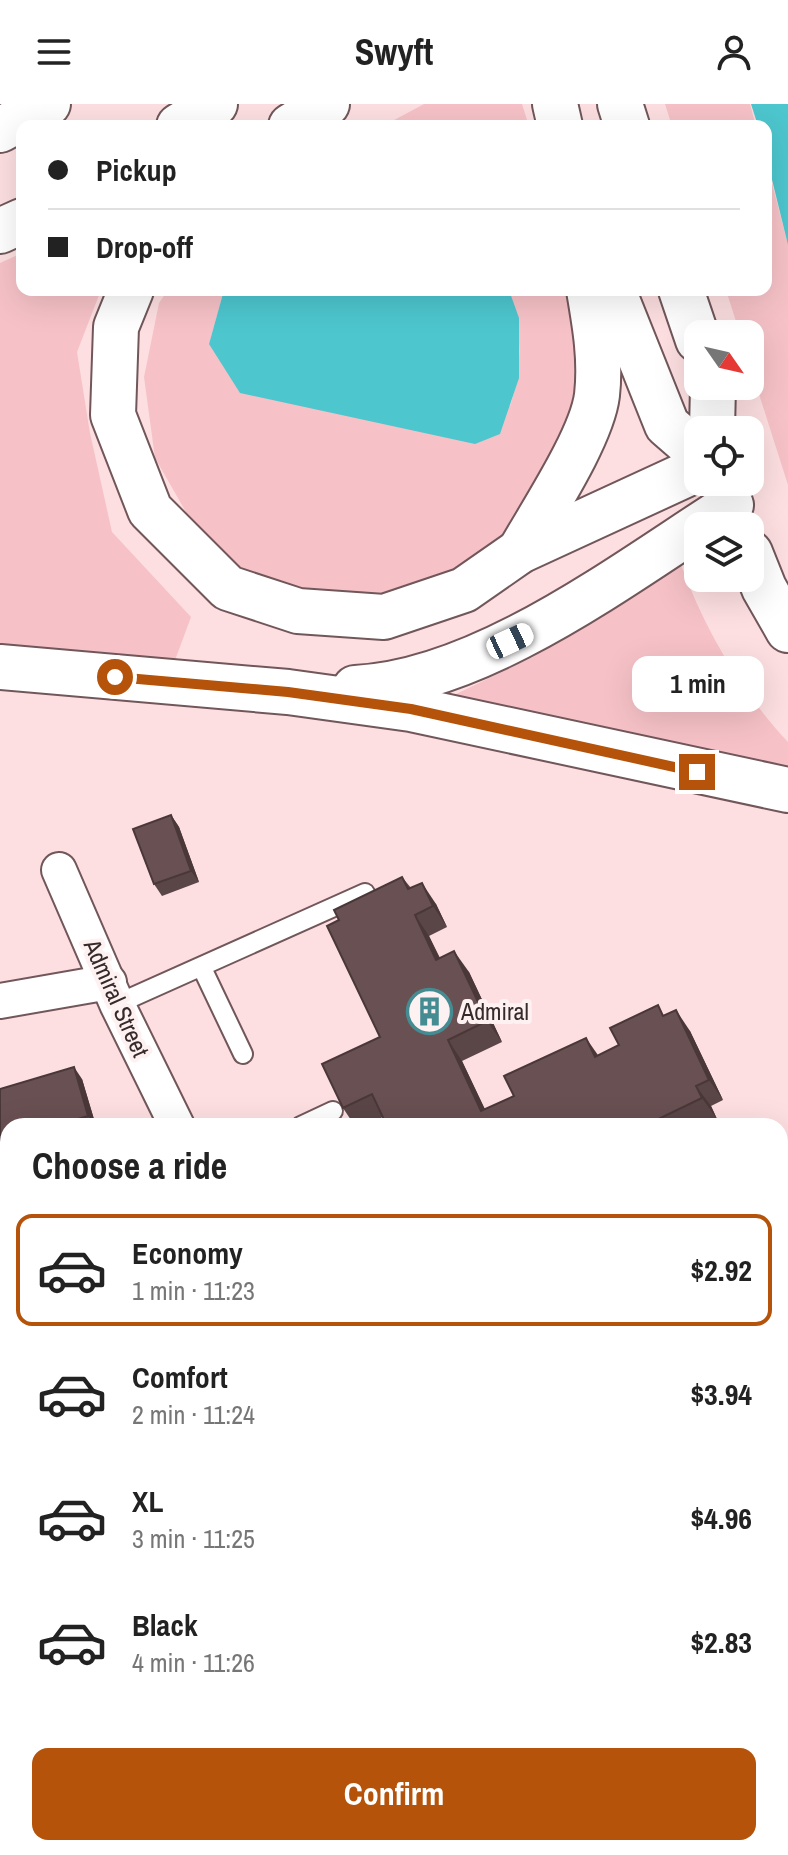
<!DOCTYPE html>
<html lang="en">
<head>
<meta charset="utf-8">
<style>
	body { margin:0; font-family:"Archivo Narrow",sans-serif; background:#f6f6f6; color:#222; height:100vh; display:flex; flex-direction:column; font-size:30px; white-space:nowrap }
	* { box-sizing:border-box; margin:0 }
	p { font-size:26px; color:#767676 }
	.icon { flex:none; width:44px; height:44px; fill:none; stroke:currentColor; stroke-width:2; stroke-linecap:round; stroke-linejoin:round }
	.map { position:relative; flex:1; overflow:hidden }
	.side { position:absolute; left:0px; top:1014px; width:788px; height:738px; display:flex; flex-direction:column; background:#fff; border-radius:24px 24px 0 0; box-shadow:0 8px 32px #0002 }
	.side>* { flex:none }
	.banner { position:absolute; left:16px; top:16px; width:756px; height:176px; border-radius:16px; box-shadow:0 8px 32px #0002; display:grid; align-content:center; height:176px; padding:0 32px; background:#fff }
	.needle { width:52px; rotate:124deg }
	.buttons { position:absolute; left:684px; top:216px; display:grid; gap:16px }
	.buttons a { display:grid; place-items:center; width:80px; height:80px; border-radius:16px; background:#fff; box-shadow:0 8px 32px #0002; font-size:40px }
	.end { position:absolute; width:36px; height:36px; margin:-18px; border:10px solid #b45309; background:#fff; box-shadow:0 0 0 4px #fff }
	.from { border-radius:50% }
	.bubble { position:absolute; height:56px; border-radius:16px; background:#fff; box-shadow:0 8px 32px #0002; font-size:26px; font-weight:800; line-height:56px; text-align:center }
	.car { position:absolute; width:24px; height:48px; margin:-24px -12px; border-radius:10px; box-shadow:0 0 6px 2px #0007; background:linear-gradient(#fff 24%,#345 0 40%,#fff 0 76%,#345 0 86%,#fff 0) }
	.banner b { display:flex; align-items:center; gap:28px; height:76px; font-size:30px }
	.banner b+b { border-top:2px solid #e0e0e0 }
	.banner i { width:20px; height:20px; background:#222 }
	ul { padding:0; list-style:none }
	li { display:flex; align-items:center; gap:24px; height:112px; margin:0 16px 12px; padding:0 16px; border:4px solid transparent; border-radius:16px }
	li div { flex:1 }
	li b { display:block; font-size:30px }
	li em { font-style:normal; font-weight:800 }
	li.on { border-color:#b45309 }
	li>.icon { width:72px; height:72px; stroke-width:1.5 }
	h2 { padding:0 32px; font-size:36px; line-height:96px }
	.primary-button { display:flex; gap:16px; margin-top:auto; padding:16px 32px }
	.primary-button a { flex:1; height:92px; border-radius:16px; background:#b45309; color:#fff; font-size:32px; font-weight:800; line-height:92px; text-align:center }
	header { display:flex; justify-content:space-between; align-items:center; height:104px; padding:0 32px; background:#fff; font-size:36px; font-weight:800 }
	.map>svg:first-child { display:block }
	.green { fill:#f6c2c7 }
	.water { fill:#4dc6ce }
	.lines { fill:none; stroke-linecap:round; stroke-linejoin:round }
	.service-casing { stroke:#71575a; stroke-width:22 }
	.minor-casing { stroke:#71575a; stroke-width:38 }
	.secondary-casing { stroke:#71575a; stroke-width:48 }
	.primary-casing { stroke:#71575a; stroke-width:48 }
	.motorway-casing { stroke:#71575a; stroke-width:48 }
	.service { stroke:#fff; stroke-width:18 }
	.minor { stroke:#fff; stroke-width:34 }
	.secondary { stroke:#fff; stroke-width:44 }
	.primary { stroke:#fff; stroke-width:44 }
	.motorway { stroke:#fff; stroke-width:44 }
	.wall { fill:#5a4547 }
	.shaded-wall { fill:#4a3839 }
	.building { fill:#695052; stroke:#4a3839; stroke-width:2 }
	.route { stroke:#b45309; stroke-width:10 }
	.labels { text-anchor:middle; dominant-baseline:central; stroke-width:8; stroke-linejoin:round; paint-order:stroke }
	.street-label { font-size:24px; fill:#362a2b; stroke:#fef1f2 }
	.poi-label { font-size:24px; fill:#362a2b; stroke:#fef1f2; text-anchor:start }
</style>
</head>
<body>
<header><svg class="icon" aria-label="menu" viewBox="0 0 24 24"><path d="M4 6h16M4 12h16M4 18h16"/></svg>Swyft<svg class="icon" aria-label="person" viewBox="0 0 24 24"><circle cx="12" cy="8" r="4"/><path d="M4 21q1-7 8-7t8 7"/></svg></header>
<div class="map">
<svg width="788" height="1751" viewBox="0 0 788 1751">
	<rect width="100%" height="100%" fill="#fddfe1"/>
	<g class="green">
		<polygon points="424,0 522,0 529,22 383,22"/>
		<polygon points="665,0 750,0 756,22 672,22"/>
		<polygon points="766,56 788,141 788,381 750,262 750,230 740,230 726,186 766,186"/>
		<polygon points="22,149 22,186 101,186 77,248 90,329 112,428 191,513 174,559 0,544 0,159"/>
		<path d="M168 186H224L209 240 510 302C523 263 522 225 509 186H577V368L466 475 366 502 247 470 194 422 155 354 144 273 159 199Z"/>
		<path d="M680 458C704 524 740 587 788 638V671L452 592 533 553Z"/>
		<polygon points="788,1303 788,1657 780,1659 780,1306"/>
	</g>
	<g class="water">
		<polygon points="751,0 788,0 788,141 766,51 766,22 758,22"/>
		<polygon points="224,186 509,186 519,214 519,274 500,330 475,340 240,289 209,240"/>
	</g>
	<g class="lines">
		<defs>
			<g id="service">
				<polyline points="202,864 243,950"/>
				<polyline points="117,900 365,789"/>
				<polyline points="301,1022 333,1007"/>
			</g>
			<g id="minor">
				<polyline points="59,766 117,900 177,1022"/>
				<polyline points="0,897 109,878"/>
				<polyline points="0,1112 8,1110"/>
				<polyline points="780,1261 788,1258"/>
				<polyline points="0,1520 8,1517"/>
				<polyline points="780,1715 788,1713"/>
				<polyline points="263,1744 265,1751"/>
				<polyline points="725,1744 727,1751"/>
				<polyline points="664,1751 686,1744"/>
			</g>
			<g id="secondary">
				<polyline points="555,0 560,22"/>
				<polyline points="620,0 627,22"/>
				<polyline points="613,186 667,321 698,348"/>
				<polyline points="681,186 698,236"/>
				<polyline points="712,326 713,282"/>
				<polyline points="750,449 764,484 788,526"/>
			</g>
			<g id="primary">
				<polyline points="0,563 288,588 411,605 788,686"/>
				<path d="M355 584C483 578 624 469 731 401"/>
			</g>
			<g id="motorway">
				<polyline points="179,22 215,0"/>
				<polyline points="291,22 327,0"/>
				<polyline points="0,26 48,0"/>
				<polyline points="0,127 22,117"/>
				<polyline points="131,186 116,223 113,311 150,406 228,484 298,507 384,513 464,486 520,447 698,365"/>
				<path d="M520 447C542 408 592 333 597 291 601 255 595 221 589 186"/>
			</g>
		</defs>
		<use href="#service" class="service-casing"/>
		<use href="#minor" class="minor-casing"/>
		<use href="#secondary" class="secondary-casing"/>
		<use href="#primary" class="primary-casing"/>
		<use href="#motorway" class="motorway-casing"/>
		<use href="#service" class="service"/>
		<use href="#minor" class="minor"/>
		<use href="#secondary" class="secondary"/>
		<use href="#primary" class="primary"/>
		<use href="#motorway" class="motorway"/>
	</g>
	<g class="wall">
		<polygon points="171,711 179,723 199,778 162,792 154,780"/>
		<polygon points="402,773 411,784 436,800 447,823 429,832 440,854 469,868 502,938 462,957 485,1006 619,941 665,911 690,927 723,996 711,1002 717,1015 702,1022 387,1022 383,1013 364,1022 355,1022 343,1004 380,933 339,816"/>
		<polygon points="82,975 96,1022 8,1022 8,1049 0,1052 0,985"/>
		<polygon points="780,1139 788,1170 788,1181 780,1183"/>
		<polygon points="0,1172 6,1180 8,1188 8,1232 0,1235"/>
		<polygon points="8,1368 8,1418 2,1409"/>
		<polygon points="788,1534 788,1642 780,1645 780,1536"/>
		<polygon points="8,1579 8,1656 7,1656 0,1646 0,1581"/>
		<polygon points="350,1744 397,1744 378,1751 355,1751"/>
	</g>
	<g class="shaded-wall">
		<polygon points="171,711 179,723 199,778 191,767"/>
		<polygon points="422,779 436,800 447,823 433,802"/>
		<polygon points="415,811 429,832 450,876 436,856"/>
		<polygon points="454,847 469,868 502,938 487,917"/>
		<polygon points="676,906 690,927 723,996 709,976"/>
		<polygon points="586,934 600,954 595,953"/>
		<polygon points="448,936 462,957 493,1022 481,1007"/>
		<polygon points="74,963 82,975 96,1022 88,1012"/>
		<polygon points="696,982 711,1002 717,1015 702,994"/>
		<polygon points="780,1139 788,1170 788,1177 783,1169 780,1159"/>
		<polygon points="0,1172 6,1180 8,1188 8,1206 0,1177"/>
	</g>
	<g class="building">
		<polygon points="171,711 191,767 154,780 133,725"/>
		<polygon points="402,773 408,785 422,779 433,802 415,811 436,856 454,847 487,917 448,936 481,1007 514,992 504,972 586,934 595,953 619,941 610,924 658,901 663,912 676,906 709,976 696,982 702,994 644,1022 387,1022 372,990 343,1004 322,960 380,933 327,822 339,816 334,806"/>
		<polygon points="74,963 88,1012 54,1022 8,1022 8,1036 0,1038 0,985"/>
		<polygon points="0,1177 8,1206 8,1219 0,1221"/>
		<polygon points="8,1368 8,1406 2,1409 0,1404 0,1371"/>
		<polygon points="788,1534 788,1622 780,1625 780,1536"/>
		<polygon points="8,1579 8,1642 0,1644 0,1581"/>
		<polygon points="71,1744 102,1744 105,1751 73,1751"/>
	</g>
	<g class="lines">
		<polyline class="route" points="115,573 288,588 411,605 697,668"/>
	</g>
	<defs>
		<symbol id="building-ring" viewBox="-11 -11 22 22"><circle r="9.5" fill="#fef1f2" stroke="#448c91" stroke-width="1.5"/><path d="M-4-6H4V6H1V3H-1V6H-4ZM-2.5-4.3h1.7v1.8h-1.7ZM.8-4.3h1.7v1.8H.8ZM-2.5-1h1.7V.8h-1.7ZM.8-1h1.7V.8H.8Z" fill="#448c91"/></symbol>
	</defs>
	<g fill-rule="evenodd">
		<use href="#building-ring" x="404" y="882" width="51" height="51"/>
	</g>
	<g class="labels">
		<g class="street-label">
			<text transform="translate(117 894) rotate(66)">Admiral Street</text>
		</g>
		<g class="poi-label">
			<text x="461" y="907">Admiral</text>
		</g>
	</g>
</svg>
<div class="buttons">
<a><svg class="needle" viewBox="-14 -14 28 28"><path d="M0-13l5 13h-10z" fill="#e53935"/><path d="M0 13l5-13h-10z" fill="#767676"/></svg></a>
<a><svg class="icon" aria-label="locate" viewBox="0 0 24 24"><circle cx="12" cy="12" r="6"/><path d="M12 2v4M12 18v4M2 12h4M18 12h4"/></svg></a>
<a><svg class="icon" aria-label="layers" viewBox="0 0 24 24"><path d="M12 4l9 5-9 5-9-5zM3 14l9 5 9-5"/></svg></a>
</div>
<i class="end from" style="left:115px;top:573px"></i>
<i class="end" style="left:697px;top:668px"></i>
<div class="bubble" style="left:632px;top:552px;width:132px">1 min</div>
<i class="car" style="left:510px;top:537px;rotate:65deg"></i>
<div class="banner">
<b><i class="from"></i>Pickup</b>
<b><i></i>Drop-off</b>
</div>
<section class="side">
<h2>Choose a ride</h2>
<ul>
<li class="on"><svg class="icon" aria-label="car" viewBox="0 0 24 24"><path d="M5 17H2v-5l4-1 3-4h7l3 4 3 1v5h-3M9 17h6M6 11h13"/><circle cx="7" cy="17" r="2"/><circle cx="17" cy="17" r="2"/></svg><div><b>Economy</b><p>1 min · 11:23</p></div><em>$2.92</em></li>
<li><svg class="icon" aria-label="car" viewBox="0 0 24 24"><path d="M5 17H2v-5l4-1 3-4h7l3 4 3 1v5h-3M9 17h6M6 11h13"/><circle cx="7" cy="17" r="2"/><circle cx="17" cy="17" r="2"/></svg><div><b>Comfort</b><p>2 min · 11:24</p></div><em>$3.94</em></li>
<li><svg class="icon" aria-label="car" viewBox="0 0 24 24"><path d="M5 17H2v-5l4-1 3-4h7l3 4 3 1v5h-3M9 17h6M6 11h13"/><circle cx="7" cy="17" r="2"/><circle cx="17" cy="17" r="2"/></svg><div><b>XL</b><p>3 min · 11:25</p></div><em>$4.96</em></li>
<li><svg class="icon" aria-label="car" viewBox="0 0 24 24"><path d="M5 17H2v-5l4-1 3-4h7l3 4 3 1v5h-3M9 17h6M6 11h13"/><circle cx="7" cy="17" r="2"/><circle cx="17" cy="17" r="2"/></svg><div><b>Black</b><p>4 min · 11:26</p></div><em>$2.83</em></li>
</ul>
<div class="primary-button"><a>Confirm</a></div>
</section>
</div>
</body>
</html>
